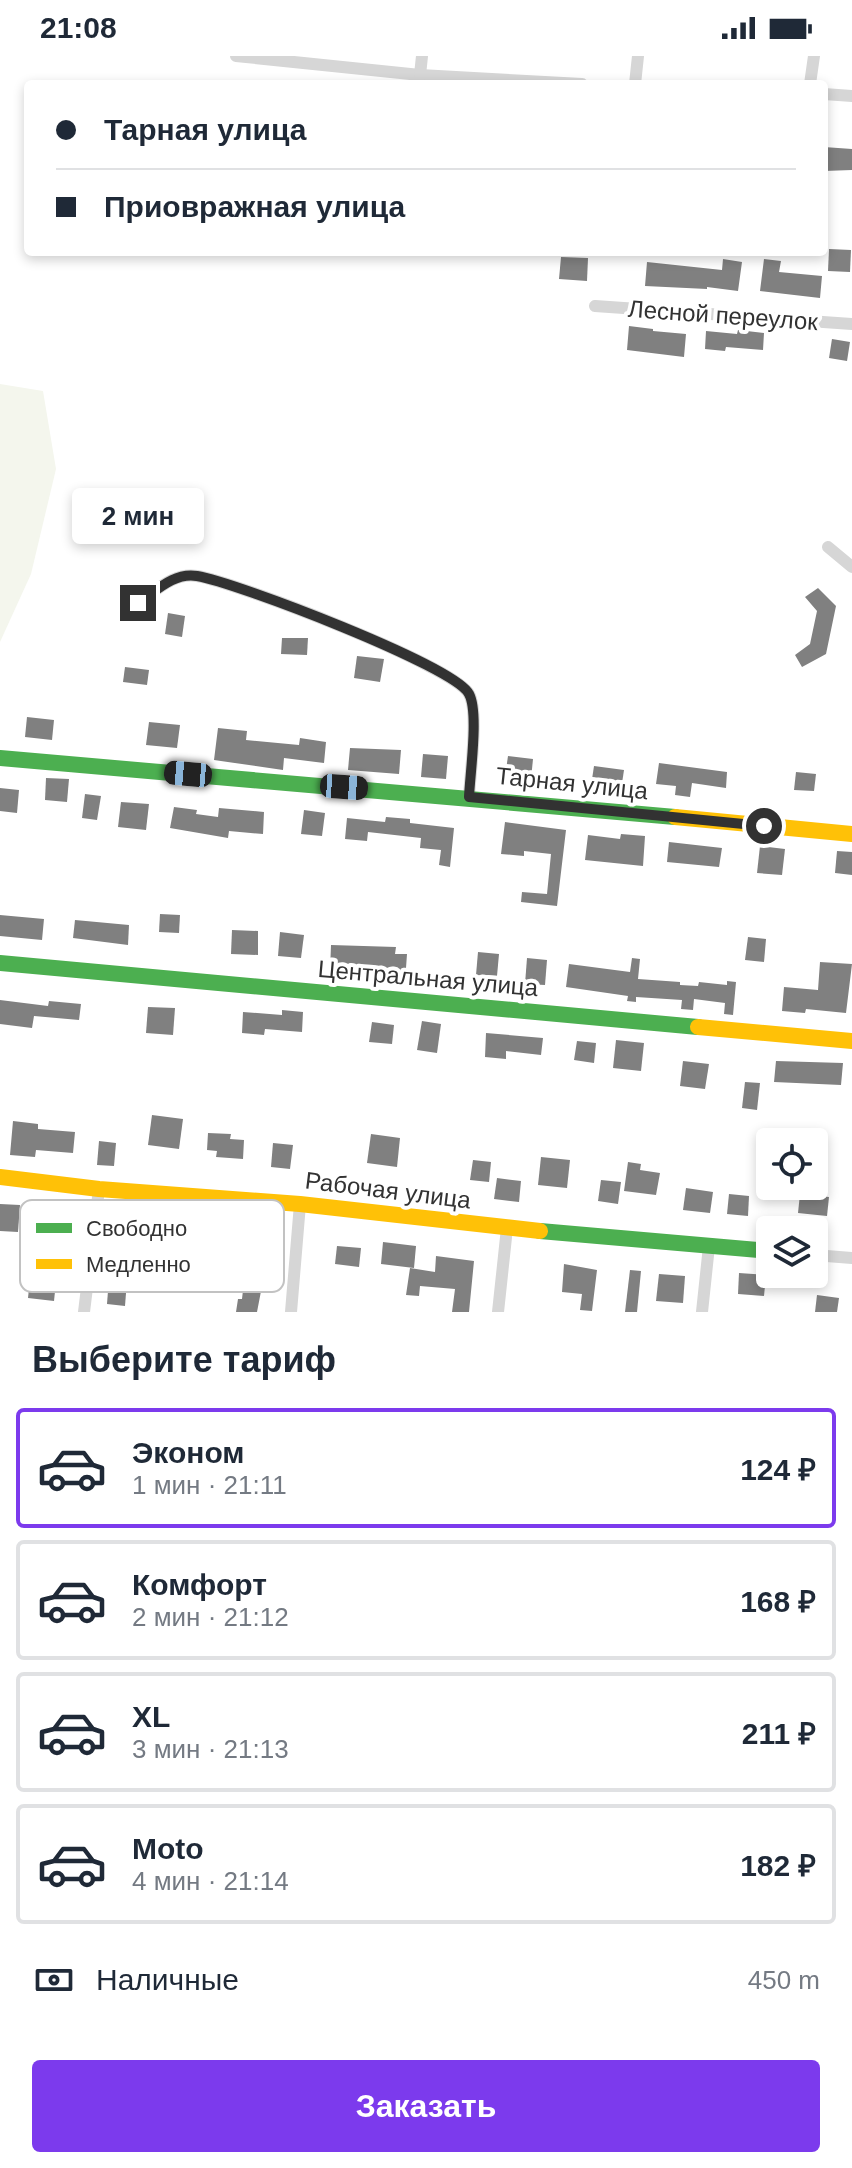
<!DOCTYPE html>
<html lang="ru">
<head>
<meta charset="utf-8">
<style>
	body { margin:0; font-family:Helvetica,sans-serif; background:#f6f6f7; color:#1f2937; height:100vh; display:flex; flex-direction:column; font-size:30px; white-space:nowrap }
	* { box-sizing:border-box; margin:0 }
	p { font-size:26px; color:#747a83 }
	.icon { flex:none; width:44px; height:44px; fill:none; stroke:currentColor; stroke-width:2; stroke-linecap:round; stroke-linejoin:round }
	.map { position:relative; height:1256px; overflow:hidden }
	.drawer { display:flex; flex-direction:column; background:#fff; flex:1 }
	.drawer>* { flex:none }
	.banner { position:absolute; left:24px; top:24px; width:804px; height:176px; border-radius:8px; box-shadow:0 4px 12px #0003; display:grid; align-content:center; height:176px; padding:0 32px; background:#fff }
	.controls { position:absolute; left:756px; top:1072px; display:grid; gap:16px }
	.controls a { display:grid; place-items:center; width:72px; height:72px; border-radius:8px; background:#fff; box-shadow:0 4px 12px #0003; font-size:40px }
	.end { position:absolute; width:36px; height:36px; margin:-18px; border:10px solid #323232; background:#fff; box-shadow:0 0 0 4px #fff }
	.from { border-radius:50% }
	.bubble { position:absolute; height:56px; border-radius:8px; background:#fff; box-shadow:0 4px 12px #0003; font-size:26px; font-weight:800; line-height:56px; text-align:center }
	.car { position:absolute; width:24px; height:48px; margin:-24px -12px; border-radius:10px; box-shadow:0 0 6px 2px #0007; background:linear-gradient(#222 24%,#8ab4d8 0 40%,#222 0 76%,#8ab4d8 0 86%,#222 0) }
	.banner b { display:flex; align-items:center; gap:28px; height:76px; font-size:30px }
	.banner b+b { border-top:2px solid #e0e1e3 }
	.banner i { width:20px; height:20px; background:#1f2937 }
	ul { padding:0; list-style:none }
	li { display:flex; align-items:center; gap:24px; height:120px; margin:0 16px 12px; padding:0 16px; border:4px solid #e0e1e3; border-radius:8px }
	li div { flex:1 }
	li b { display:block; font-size:30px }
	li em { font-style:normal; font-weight:800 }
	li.current { border-color:#7c3aed }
	li>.icon { width:72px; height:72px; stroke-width:1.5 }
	h2 { padding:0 32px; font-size:36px; line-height:96px }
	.pay { display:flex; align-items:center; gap:20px; height:88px; padding:0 32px; font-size:30px }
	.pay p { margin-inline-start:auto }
	.button { display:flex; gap:16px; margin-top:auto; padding:16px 32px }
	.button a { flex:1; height:92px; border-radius:8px; background:#7c3aed; color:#fff; font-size:32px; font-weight:800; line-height:92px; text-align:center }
	.status { display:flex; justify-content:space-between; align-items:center; height:56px; padding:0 40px; background:#fff; direction:ltr }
	.status svg { height:22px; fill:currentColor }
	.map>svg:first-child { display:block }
	.green { fill:#f4f6ed }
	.building { fill:#808080 }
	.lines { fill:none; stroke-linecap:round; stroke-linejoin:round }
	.street { stroke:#d6d6d6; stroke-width:12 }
	.fast { stroke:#4caf50; stroke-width:16 }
	.slow { stroke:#ffc107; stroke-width:16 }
	.route { stroke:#323232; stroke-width:10 }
	.labels { text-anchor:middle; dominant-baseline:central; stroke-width:8; stroke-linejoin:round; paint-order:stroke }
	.street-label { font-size:24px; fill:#323232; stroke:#fff }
	.key { fill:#fff; stroke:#c2c2c2; stroke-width:2 }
	.key-label { font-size:22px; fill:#323232 }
</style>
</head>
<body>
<div class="status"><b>21:08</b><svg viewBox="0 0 49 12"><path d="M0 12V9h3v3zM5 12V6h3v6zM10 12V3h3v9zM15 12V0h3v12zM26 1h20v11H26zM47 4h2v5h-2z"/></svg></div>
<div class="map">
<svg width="852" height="1256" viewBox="0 0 852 1256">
	<rect width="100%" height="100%" fill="#fff"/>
	<polygon class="green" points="0,328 43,335 56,413 31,518 0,586"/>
	<g class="building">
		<polygon points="824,91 852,93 852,114 824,115"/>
		<polygon points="829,193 851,194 850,216 828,215"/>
		<polygon points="561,201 588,202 587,225 559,223"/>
		<polygon points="723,203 742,206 738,235 707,231 707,233 645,230 647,206 722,214"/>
		<polygon points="764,203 781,205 779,216 822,220 820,242 760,235"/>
		<polygon points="629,270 653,273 653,275 686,278 684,301 627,294"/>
		<polygon points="738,274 764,277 763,294 726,291 725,295 705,293 706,275 737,278"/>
		<polygon points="832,283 850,286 847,305 829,302"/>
		<polygon points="818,532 836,550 826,598 802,611 795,599 810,588 817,555 805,541"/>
		<polygon points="168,557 185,560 182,581 165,578"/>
		<polygon points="282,582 308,582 307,599 281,598"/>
		<polygon points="357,600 384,603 380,626 354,622"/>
		<polygon points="125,611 149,614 147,629 123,626"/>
		<polygon points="27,661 54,664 52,684 25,681"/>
		<polygon points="149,666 180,669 177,692 146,689"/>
		<polygon points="218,672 247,675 246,684 299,689 300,682 326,686 324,707 284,702 283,714 214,704"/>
		<polygon points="350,692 401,694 399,718 348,714"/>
		<polygon points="423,698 448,700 446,723 421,721"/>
		<polygon points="508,700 533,703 531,723 505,721"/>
		<polygon points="659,707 727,716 726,732 692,727 690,741 675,739 676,730 656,728"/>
		<polygon points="594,710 624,714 621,734 591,730"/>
		<polygon points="796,716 816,718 814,735 794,734"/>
		<polygon points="46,722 69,723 67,746 45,744"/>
		<polygon points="0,732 19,734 17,757 0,755"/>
		<polygon points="85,738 101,740 97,764 82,762"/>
		<polygon points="121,746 149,748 146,774 118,771"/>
		<polygon points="174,751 197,754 196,758 218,761 219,752 264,756 263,778 229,775 228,782 170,772"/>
		<polygon points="304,754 325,757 322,780 301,778"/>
		<polygon points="386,761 410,763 410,767 454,772 450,811 439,809 441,794 420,792 421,782 368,776 367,785 345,783 347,762 385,766"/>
		<polygon points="505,766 566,774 557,850 521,846 522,836 547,838 551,798 524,795 524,800 501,798"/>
		<polygon points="621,778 645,780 643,810 585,804 588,779 620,783"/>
		<polygon points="669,786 722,792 719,811 667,806"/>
		<polygon points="760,790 785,793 782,819 757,817"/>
		<polygon points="837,795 852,796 852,819 835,817"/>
		<polygon points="160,858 180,859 179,877 159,876"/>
		<polygon points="0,859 44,863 42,884 0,880"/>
		<polygon points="75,864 129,869 128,889 73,882"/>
		<polygon points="232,874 258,875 258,899 231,898"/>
		<polygon points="280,876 304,879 301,902 278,900"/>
		<polygon points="748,881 766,883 764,906 745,904"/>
		<polygon points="331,889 396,891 395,898 407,898 405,926 383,924 384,919 330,915"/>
		<polygon points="478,896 499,898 497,920 476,919"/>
		<polygon points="527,902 547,904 545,929 525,928"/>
		<polygon points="632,902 640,903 638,923 680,926 680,929 698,930 699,926 727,929 727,925 736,926 733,959 724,958 725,947 694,943 693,954 681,953 682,944 636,941 636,946 627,945 628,940 566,931 569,908 630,916"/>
		<polygon points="820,906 852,908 846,957 806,953 805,957 782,955 784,931 818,934"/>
		<polygon points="0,944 48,950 49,945 81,948 79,964 34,960 32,972 0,968"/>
		<polygon points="148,951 175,952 173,979 146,977"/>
		<polygon points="282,954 303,956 302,976 265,973 264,979 242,977 243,956 282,959"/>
		<polygon points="422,965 441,968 437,997 417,994"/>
		<polygon points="372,966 394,969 392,988 369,986"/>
		<polygon points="486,977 543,982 541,999 506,995 506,1003 485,1001"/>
		<polygon points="616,984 644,987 641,1015 613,1012"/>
		<polygon points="577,985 596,987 594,1007 574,1004"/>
		<polygon points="683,1005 709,1008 705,1033 680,1030"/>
		<polygon points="776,1005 843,1007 841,1029 774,1026"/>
		<polygon points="745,1026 760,1027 757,1054 742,1052"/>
		<polygon points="152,1059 183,1063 179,1093 148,1089"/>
		<polygon points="13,1065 38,1068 38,1073 75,1076 73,1097 36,1094 35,1101 10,1099"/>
		<polygon points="208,1077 231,1078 230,1083 244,1084 243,1103 216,1101 217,1095 207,1094"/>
		<polygon points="371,1078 400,1082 397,1111 367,1107"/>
		<polygon points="99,1085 116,1087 114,1110 97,1109"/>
		<polygon points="273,1087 293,1089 290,1113 271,1111"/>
		<polygon points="541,1101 570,1104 567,1132 538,1129"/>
		<polygon points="473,1104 491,1106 489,1126 470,1124"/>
		<polygon points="628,1106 641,1108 640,1114 660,1117 656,1139 624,1135"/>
		<polygon points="497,1122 521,1125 519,1146 494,1143"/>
		<polygon points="601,1124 621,1126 618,1148 598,1145"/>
		<polygon points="686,1132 713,1136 710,1157 683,1154"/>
		<polygon points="729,1138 749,1140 748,1160 727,1158"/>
		<polygon points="800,1138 829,1141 827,1160 798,1157"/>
		<polygon points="0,1148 20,1149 18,1176 0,1175"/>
		<polygon points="383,1186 416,1190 414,1212 381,1208"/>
		<polygon points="337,1190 361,1192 359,1211 335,1208"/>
		<polygon points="247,1199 266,1201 262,1230 257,1256 236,1256 238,1243 242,1243"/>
		<polygon points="436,1200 474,1205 469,1256 452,1256 455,1233 420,1230 419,1240 406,1239 410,1212 435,1216"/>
		<polygon points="564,1208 597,1214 592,1255 580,1254 582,1238 562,1236"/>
		<polygon points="630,1214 641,1215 637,1256 625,1256"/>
		<polygon points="739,1217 766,1219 764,1240 738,1238"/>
		<polygon points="659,1218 685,1220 683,1247 656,1245"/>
		<polygon points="109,1222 127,1224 125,1250 107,1248"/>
		<polygon points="30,1223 56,1226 54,1245 28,1242"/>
		<polygon points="817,1239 839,1242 837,1256 815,1256"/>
	</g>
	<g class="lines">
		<g class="street">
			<polyline points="236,0 420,19 582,28"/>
			<polyline points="420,19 422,0"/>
			<polyline points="635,28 638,0"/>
			<polyline points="810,28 814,0"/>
			<polyline points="824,38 852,40"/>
			<polyline points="595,250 852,268"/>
			<polyline points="828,491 852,511"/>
			<path d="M138 547C156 535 174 516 197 520 235 526 455 610 469 638 479 656 470 718 469 741"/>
			<polyline points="814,1199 852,1202"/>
			<polyline points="84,1256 99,1133"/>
			<polyline points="291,1256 300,1148"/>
			<polyline points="498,1256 507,1172"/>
			<polyline points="702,1256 709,1190"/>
		</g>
		<g class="fast">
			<polyline points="0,702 675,761"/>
			<polyline points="0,907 698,971"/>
			<polyline points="540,1175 770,1195"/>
		</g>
		<g class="slow">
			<polyline points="675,761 852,778"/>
			<polyline points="698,971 852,985"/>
			<polyline points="0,1121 99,1133 300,1148 540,1175"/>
		</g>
	</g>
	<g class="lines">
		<path class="route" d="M138 547C156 535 174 516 197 520 235 526 455 610 469 638 479 656 470 718 469 741L764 770"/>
	</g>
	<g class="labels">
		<g class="street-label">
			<text transform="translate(723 259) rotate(4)">Лесной переулок</text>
			<text transform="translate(572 727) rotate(6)">Тарная улица</text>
			<text transform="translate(428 922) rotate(5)">Центральная улица</text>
			<text transform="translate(388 1134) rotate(7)">Рабочая улица</text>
		</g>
	</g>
	<rect x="20" y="1144" width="264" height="92" rx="12" class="key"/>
	<rect x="36" y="1167" width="36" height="10" fill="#4caf50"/>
	<rect x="36" y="1203" width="36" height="10" fill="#ffc107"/>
	<g class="key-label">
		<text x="86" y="1180">Свободно</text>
		<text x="86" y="1216">Медленно</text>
	</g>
</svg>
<div class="controls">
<a><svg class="icon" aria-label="locate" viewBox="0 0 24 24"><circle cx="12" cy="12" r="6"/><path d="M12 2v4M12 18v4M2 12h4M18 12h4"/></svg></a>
<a><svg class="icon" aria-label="layers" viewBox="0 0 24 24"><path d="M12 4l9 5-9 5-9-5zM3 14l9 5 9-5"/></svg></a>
</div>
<i class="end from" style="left:764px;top:770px"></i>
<i class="end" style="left:138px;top:547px"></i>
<div class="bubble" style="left:72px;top:432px;width:132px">2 мин</div>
<i class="car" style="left:188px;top:718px;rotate:275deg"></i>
<i class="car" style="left:344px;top:731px;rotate:94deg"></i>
<div class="banner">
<b><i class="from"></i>Тарная улица</b>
<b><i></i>Приовражная улица</b>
</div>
</div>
<section class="drawer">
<h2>Выберите тариф</h2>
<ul>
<li class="current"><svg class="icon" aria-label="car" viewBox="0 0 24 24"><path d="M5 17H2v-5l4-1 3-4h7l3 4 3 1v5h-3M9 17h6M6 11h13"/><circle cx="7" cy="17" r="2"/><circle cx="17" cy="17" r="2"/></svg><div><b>Эконом</b><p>1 мин · 21:11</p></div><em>124 ₽</em></li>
<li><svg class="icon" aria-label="car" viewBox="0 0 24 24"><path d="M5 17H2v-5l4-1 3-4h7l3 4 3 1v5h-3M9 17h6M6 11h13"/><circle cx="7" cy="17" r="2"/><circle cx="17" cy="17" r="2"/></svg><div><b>Комфорт</b><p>2 мин · 21:12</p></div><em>168 ₽</em></li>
<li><svg class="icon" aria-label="car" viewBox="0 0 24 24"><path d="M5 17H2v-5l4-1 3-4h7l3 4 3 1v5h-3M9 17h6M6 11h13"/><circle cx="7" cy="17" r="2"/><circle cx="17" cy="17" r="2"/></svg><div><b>XL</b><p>3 мин · 21:13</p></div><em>211 ₽</em></li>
<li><svg class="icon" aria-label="car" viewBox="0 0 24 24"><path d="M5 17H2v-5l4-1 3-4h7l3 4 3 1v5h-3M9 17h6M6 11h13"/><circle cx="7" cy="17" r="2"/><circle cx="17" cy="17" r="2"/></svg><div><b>Moto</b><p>4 мин · 21:14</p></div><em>182 ₽</em></li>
</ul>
<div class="pay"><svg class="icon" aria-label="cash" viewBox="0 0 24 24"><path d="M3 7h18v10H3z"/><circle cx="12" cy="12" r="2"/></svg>Наличные<p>450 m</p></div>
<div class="button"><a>Заказать</a></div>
</section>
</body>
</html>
